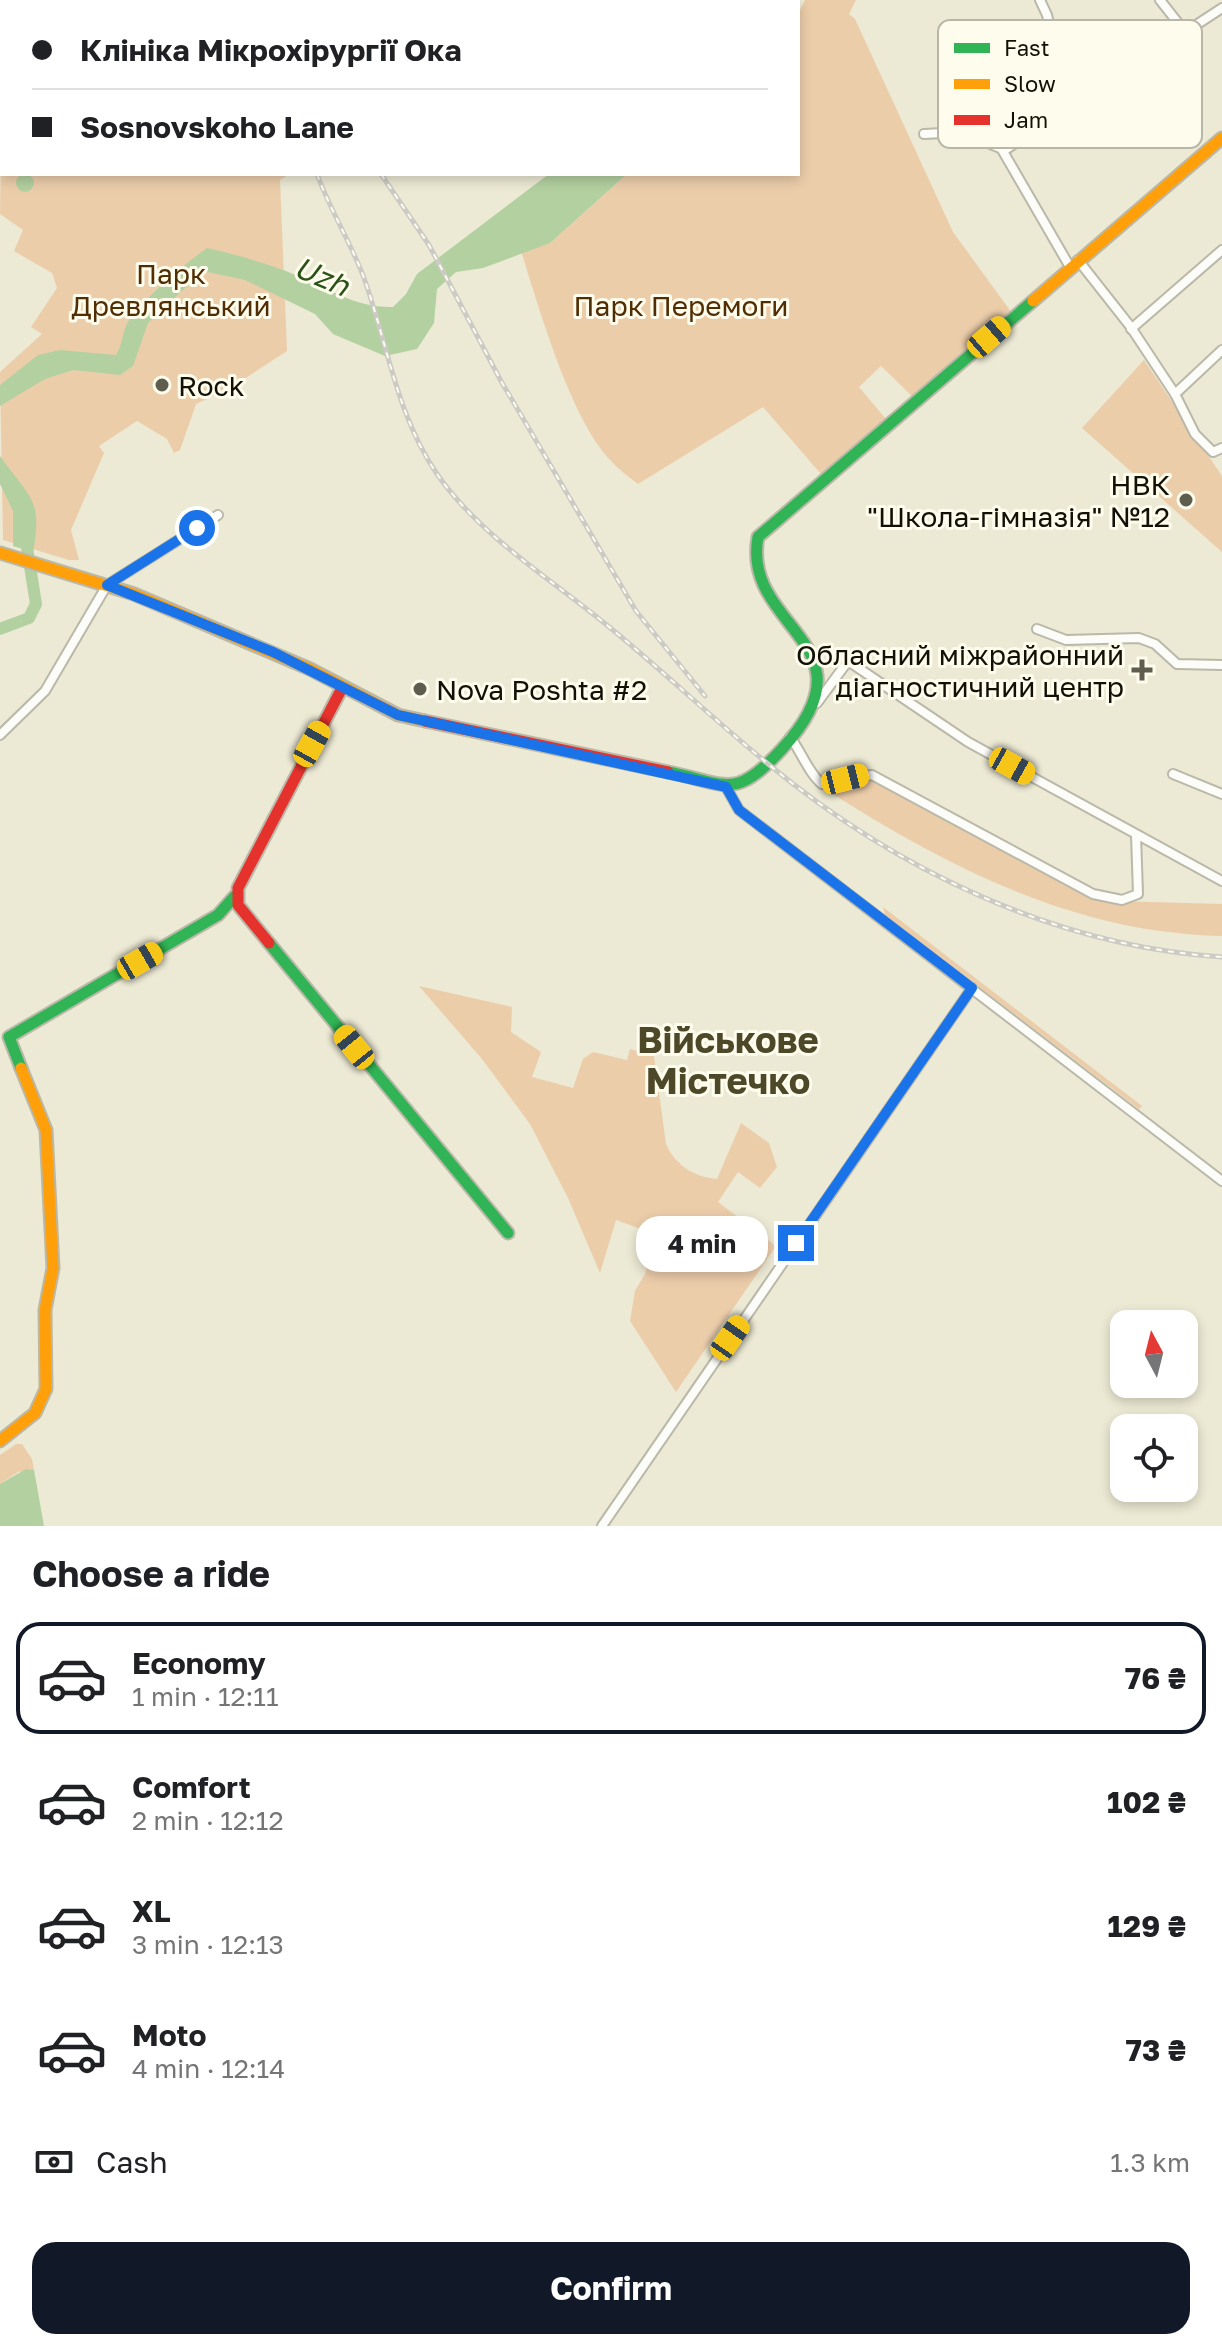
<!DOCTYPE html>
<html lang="en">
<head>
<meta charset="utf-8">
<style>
	body { margin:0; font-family:"Golos Text",sans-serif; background:#f6f6f6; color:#202124; height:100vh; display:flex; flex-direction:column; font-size:30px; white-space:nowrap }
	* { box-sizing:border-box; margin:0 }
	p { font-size:26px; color:#757577 }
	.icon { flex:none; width:44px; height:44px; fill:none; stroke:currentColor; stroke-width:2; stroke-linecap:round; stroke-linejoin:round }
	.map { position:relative; height:1526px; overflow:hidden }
	.panel { display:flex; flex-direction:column; background:#fff; flex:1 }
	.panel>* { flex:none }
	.top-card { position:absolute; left:0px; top:0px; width:800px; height:176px; box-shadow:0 4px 12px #0003; display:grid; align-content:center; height:176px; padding:0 32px; background:#fff }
	.needle { width:52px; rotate:353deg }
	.buttons { position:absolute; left:1110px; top:1310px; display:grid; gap:16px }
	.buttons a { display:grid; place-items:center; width:88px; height:88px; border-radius:16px; background:#fff; box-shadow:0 4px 12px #0003; font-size:40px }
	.end { position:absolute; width:36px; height:36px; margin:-18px; border:10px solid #1a73e8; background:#fff; box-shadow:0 0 0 4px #fff }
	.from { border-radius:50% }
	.bubble { position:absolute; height:56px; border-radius:24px; background:#fff; box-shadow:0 4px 12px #0003; font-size:26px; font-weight:700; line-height:56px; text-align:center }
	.car { position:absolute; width:24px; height:48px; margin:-24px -12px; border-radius:10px; box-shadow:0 0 6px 2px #0007; background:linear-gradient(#f5c518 24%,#345 0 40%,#f5c518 0 76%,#345 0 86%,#f5c518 0) }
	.top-card b { display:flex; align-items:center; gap:28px; height:76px; font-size:30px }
	.top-card b+b { border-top:2px solid #e0e0e0 }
	.top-card i { width:20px; height:20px; background:#202124 }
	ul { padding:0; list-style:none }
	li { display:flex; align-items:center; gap:24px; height:112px; margin:0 16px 12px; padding:0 16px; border:4px solid transparent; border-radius:24px }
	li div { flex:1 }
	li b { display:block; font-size:30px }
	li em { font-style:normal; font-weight:700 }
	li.active { border-color:#111827 }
	li>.icon { width:72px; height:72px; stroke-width:1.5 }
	h2 { padding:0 32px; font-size:36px; line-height:96px }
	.pay { display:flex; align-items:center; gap:20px; height:88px; padding:0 32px; font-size:30px }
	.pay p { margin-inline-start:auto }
	.button { display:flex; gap:16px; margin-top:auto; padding:16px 32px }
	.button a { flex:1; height:92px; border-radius:24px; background:#111827; color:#fff; font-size:32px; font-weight:700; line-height:92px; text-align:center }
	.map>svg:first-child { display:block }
	.green { fill:#eccdaa }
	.water { fill:#b3d0a0 }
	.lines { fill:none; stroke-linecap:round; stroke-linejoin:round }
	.river { stroke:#b3d0a0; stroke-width:12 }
	.street-casing { stroke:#bab8a8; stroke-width:12 }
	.fast-casing { stroke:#bab8a8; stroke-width:15 }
	.slow-casing { stroke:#bab8a8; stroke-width:15 }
	.jam-casing { stroke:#bab8a8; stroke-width:15 }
	.street { stroke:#fcfcf9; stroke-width:8 }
	.fast { stroke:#30b455; stroke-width:11 }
	.slow { stroke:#ff9f0a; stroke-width:11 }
	.jam { stroke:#e5322d; stroke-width:11 }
	.rail-casing { stroke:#cbcac5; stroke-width:5 }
	.rail { stroke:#fefced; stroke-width:2; stroke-dasharray:6; stroke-linecap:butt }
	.route { stroke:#1a73e8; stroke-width:10 }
	.poi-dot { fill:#5f5d4d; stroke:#fefced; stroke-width:3 }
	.labels { text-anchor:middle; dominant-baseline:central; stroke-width:6; stroke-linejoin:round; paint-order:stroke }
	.park-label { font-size:28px; fill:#512d03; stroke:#fefced }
	.poi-label { font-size:28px; fill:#131105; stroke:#fefced; text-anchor:start }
	.water-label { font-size:30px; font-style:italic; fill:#2b5317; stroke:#fefced }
	.district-label { font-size:36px; font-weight:bold; fill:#4d4828; stroke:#fefced }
	.key { fill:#fefced; stroke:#b8b6a7; stroke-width:2 }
	.key-label { font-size:22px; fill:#131105 }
</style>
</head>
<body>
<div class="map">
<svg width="1222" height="1526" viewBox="0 0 1222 1526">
	<rect width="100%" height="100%" fill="#ece9d4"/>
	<g class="green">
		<path d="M805 0H856L849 14 855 19 953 232 1012 313 913 397 881 366 859 387 886 419 821 474 763 407 638 484C628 476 618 469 610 460 570 417 539 308 521 251L550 243 627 174H798V14Z"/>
		<polygon points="2,90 2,174 289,174 280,180 287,351 229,389 196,404 180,450 174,453 167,439 137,421 99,446 104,453 71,530 79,560 69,560 3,540 0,372 42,334 31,327 57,288 52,273 14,251 23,230 0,214"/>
		<polygon points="1144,360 1222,476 1222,552 1082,428"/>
		<path d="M864 777 1091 896 1115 901 1222 904V936C1074 933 947 867 825 789Z"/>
		<polygon points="883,907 1142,1106 1139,1109 885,915"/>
		<path d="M419 986 512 1007 511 1032 541 1052 532 1077 573 1088 583 1059 593 1052 627 1060 630 1049 654 1056 666 1144C675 1165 694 1177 717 1179L741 1123 769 1143 777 1167 760 1188 738 1172 718 1202 776 1246 676 1392 630 1321 635 1291 645 1274 655 1234 616 1220 600 1273 568 1198 530 1124 482 1059Z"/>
		<polygon points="16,1444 22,1444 32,1459 34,1470 18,1472 0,1484 0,1455"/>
	</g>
	<g class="water">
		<path d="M549 174H627L550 243 483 268 456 272 437 289 434 323 417 349 385 356 333 334 315 314 245 280 203 271 148 323 133 366 120 375 73 370 45 379 0 406V385L38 355 60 350 116 355C122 345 122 336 126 326 135 305 187 262 207 248 239 255 268 264 298 276 333 290 355 308 393 307L406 294 417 274Z"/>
		<circle cx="25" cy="183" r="9"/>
		<path d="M0 456C30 498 43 499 33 552L13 546V511L0 484Z"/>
		<polygon points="26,1469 34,1470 44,1526 0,1526 0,1484"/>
	</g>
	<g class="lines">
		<polyline class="river" points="0,629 29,618 36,604 25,535"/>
		<defs>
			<g id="street">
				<polyline points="18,0 20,2"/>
				<polyline points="1040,0 1047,15 1070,108"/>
				<polyline points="1160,0 1186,33"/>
				<polyline points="979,104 986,122 1070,267"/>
				<polyline points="924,134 961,132 1005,150 1222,8"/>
				<polyline points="1078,260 1130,326 1175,394 1195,434 1213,452 1222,448"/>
				<polyline points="1131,329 1222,250"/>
				<polyline points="1175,394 1222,350"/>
				<polyline points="1037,629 1066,640 1139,638 1155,644 1177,664 1222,665"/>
				<polyline points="817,703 848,661 968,742 1222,881"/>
				<polyline points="0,735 45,691 107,585 218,515"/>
				<path d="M790 737C801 751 809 774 822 784L872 775 1093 894 1122 900 1138 894 1136 835"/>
				<polyline points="1173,774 1222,794"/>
				<polyline points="726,787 739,810 1222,1181"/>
				<polyline points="602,1526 972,988"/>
			</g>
			<g id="fast">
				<polyline points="74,2 76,0"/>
				<polyline points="136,2 138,0"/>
				<polyline points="0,67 2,66"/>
				<path d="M668 772C728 784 734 801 782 749 880 643 741 629 758 537L1033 301"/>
				<polyline points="269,943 508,1233"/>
				<polyline points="21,1068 9,1037 218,915 235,896"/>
			</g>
			<g id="slow">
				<polyline points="1033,301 1222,138"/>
				<polyline points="0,553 134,594 310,669 398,715 425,721"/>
				<polyline points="0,1441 35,1413 46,1389 45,1310 53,1268 46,1130 21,1068"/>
			</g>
			<g id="jam">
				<polyline points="425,721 668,772"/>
				<polyline points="269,943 238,905 238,888 342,688"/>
			</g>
		</defs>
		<use href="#street" class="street-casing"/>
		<use href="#fast" class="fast-casing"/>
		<use href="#slow" class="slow-casing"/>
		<use href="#jam" class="jam-casing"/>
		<use href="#street" class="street"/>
		<use href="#fast" class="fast"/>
		<use href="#slow" class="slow"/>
		<use href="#jam" class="jam"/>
		<defs>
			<g id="rail">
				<polyline points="256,0 257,2"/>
				<polyline points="271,0 272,2"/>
				<path d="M317 174C330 210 351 243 364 278 388 345 396 414 437 474 480 536 550 578 608 626 662 670 713 719 767 763 895 869 1054 946 1222 957"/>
				<polyline points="381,174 429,245 501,381 636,611 705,696"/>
			</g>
		</defs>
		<use href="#rail" class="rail-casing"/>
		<use href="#rail" class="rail"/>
	</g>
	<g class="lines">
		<polyline class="route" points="197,528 107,585 273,652 398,715 726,787 739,810 972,988 796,1243"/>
	</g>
	<g class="poi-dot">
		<circle cx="162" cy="385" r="8"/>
		<circle cx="1186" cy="500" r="8"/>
		<path d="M1138 658h8v8h8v8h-8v8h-8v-8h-8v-8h8z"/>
		<circle cx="420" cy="689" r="8"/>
	</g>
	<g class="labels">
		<g class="park-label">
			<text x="171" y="273">Парк<tspan x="171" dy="32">Древлянський</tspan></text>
			<text x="681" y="305">Парк Перемоги</text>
		</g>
		<g class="poi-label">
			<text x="178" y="385">Rock</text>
			<text x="1170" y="484" text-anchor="end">НВК<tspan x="1170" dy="32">"Школа-гімназія" №12</tspan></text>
			<text x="1124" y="654" text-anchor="end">Обласний міжрайонний<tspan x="1124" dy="32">діагностичний центр</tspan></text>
			<text x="436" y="689">Nova Poshta #2</text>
		</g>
		<g class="water-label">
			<text transform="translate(322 276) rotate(23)">Uzh</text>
		</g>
		<g class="district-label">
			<text x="728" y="1039">Військове<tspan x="728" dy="41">Містечко</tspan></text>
		</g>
	</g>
	<rect x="938" y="20" width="264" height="128" rx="12" class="key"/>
	<rect x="954" y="43" width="36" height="10" fill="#30b455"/>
	<rect x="954" y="79" width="36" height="10" fill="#ff9f0a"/>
	<rect x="954" y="115" width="36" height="10" fill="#e5322d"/>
	<g class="key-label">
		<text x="1004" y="56">Fast</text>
		<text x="1004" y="92">Slow</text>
		<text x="1004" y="128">Jam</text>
	</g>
</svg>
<div class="buttons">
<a><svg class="needle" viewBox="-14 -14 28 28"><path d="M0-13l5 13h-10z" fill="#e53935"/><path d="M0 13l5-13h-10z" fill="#757577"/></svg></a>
<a><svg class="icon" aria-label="locate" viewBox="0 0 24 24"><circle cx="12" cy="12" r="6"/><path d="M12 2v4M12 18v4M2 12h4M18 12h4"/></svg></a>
</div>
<i class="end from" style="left:197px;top:528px"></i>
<i class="end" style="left:796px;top:1243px"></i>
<div class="bubble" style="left:636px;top:1216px;width:132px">4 min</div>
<i class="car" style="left:989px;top:337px;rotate:49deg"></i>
<i class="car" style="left:312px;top:744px;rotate:29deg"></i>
<i class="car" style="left:1012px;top:766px;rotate:119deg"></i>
<i class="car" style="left:845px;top:779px;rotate:76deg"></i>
<i class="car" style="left:140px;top:961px;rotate:60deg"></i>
<i class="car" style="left:354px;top:1047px;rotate:321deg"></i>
<i class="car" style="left:730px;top:1338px;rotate:35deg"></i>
<div class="top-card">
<b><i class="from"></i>Клініка Мікрохірургії Ока</b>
<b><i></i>Sosnovskoho Lane</b>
</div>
</div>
<section class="panel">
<h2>Choose a ride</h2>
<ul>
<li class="active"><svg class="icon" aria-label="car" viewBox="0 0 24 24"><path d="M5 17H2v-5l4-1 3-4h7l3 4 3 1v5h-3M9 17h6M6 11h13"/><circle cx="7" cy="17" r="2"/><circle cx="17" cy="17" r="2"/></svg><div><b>Economy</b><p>1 min · 12:11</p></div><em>76 ₴</em></li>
<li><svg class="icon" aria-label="car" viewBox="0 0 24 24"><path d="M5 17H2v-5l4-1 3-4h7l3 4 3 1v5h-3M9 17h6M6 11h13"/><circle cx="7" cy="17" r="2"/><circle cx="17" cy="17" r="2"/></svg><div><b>Comfort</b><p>2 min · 12:12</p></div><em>102 ₴</em></li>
<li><svg class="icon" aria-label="car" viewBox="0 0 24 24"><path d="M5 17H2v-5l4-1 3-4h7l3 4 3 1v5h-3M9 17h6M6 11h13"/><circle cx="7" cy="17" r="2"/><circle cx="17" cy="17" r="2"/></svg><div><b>XL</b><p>3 min · 12:13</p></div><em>129 ₴</em></li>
<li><svg class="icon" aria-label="car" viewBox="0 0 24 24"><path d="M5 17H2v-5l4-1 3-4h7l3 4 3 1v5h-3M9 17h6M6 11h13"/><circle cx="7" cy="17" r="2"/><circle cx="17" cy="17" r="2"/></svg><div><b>Moto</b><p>4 min · 12:14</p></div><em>73 ₴</em></li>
</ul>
<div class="pay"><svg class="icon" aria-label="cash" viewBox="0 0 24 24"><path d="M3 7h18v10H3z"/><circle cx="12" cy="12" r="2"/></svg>Cash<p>1.3 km</p></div>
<div class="button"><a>Confirm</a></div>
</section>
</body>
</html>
